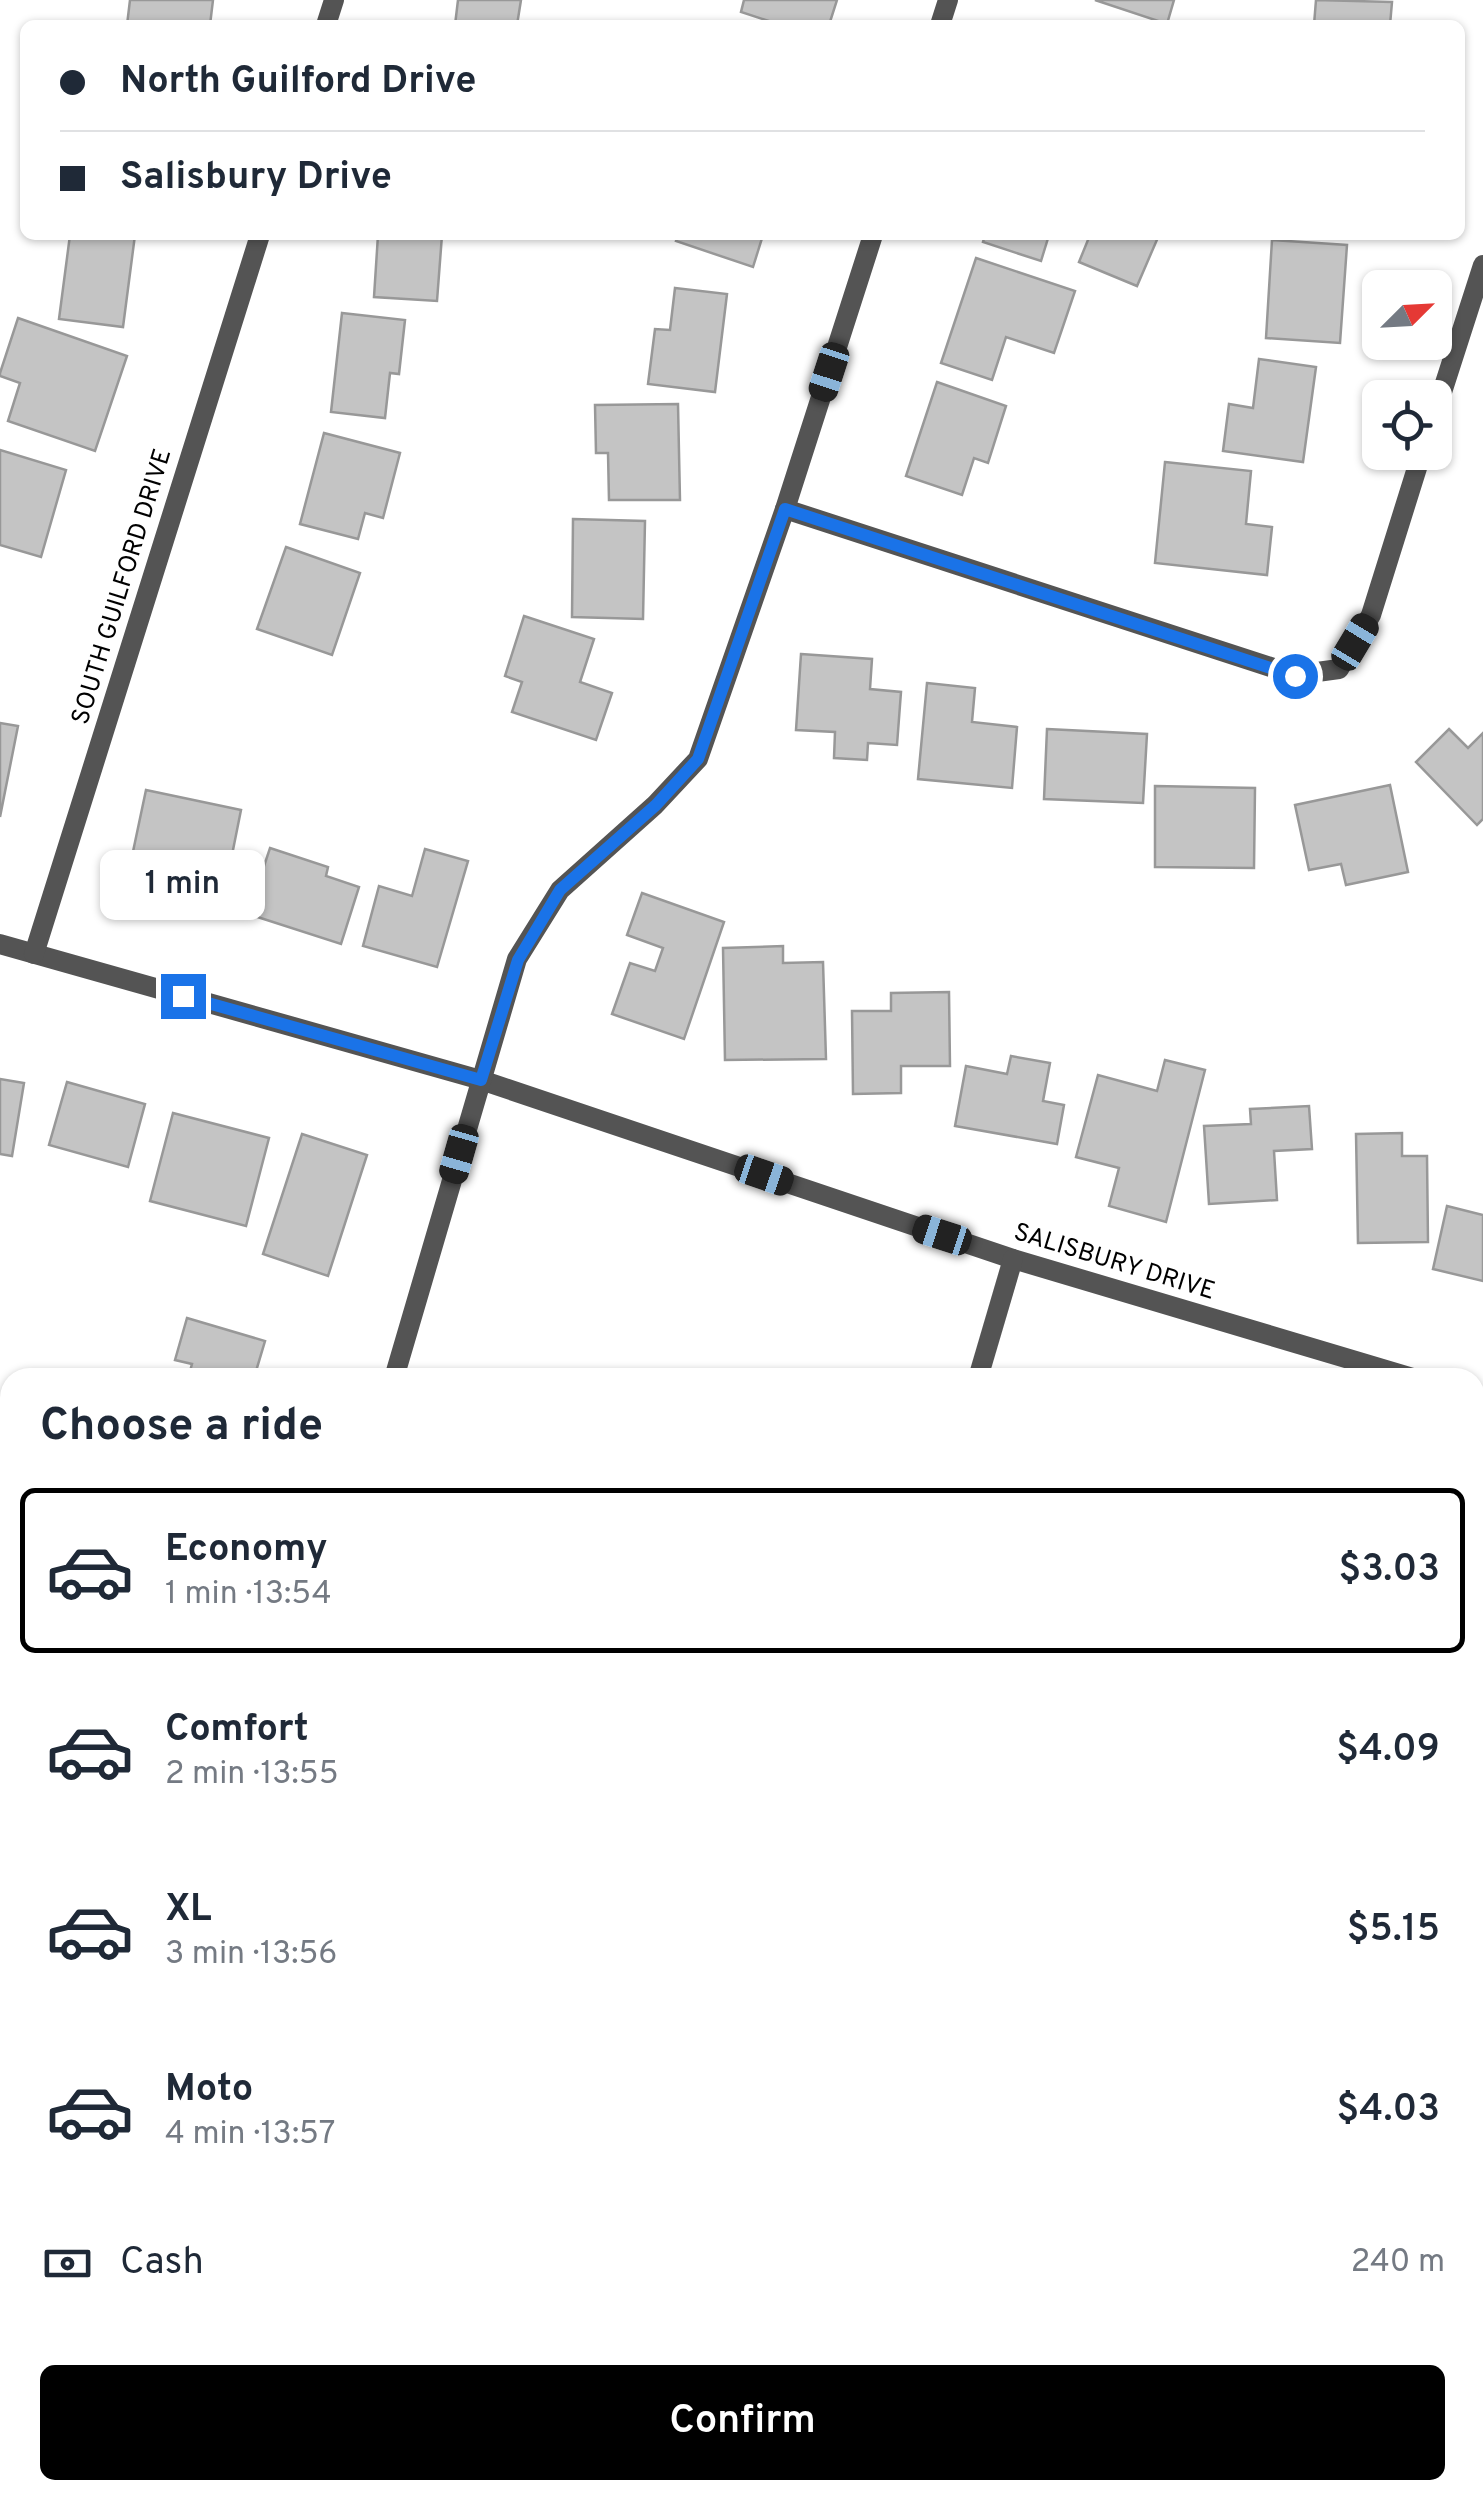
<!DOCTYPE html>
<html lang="en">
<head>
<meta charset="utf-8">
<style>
	body { margin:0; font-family:Overpass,sans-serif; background:#f6f6f7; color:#1f2937; height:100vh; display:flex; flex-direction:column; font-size:38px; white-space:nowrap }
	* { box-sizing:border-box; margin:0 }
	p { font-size:32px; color:#747a83 }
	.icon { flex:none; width:55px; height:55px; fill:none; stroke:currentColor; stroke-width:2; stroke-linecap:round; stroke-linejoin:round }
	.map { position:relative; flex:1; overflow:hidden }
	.drawer { position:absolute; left:0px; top:1368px; width:1485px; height:1132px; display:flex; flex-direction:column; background:#fff; border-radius:30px 30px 0 0; box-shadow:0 2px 8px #0004 }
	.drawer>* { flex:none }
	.hud { position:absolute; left:20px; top:20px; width:1445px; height:220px; border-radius:15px; box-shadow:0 2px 8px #0004; display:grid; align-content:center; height:220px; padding:0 40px; background:#fff }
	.needle { width:65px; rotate:66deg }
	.tools { position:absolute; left:1362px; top:270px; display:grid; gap:20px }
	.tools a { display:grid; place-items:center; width:90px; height:90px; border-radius:15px; background:#fff; box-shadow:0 2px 8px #0004; font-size:50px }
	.end { position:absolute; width:45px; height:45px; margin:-22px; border:12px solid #1a73e8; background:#fff; box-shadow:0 0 0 5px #fff }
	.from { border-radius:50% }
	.bubble { position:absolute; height:70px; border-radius:15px; background:#fff; box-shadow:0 2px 8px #0004; font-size:32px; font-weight:600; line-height:70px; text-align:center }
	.car { position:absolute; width:30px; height:60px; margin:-30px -15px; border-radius:12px; box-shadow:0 0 8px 2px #0007; background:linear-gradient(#222 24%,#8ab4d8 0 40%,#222 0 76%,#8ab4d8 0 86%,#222 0) }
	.hud b { display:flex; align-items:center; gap:35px; height:95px; font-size:38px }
	.hud b+b { border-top:2px solid #e0e1e3 }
	.hud i { width:25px; height:25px; background:#1f2937 }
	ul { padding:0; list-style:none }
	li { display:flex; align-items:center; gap:30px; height:165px; margin:0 20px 15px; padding:0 20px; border:5px solid transparent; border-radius:15px }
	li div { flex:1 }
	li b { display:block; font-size:38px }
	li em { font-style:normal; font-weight:600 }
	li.active { border-color:#000 }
	li>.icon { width:90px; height:90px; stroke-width:1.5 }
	h2 { padding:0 40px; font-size:45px; line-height:120px }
	.pay { display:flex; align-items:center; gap:25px; height:110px; padding:0 40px; font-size:38px }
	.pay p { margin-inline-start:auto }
	.action { display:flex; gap:20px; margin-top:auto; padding:20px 40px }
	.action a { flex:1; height:115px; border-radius:15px; background:#000; color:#fff; font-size:40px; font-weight:600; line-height:115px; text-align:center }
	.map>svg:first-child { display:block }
	.building { fill:#c4c4c4; stroke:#989898; stroke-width:2.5 }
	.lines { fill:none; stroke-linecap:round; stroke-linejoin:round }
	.minor { stroke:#545454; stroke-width:20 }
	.route { stroke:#1a73e8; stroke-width:12 }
	.labels { text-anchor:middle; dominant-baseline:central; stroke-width:10; stroke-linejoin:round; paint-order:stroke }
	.street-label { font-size:25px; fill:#000; stroke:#fff }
</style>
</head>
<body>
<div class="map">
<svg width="1483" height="2498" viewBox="0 0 1483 2498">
	<rect width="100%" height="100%" fill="#fff"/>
	<g class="building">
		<polygon points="130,0 213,0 210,25 127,25"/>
		<polygon points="458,0 521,0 517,25 455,25"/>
		<polygon points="744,0 837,0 829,25 781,25 741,12"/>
		<polygon points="1095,0 1174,0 1167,24"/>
		<polygon points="1316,0 1392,2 1390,25 1314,25"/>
		<polygon points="70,235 135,235 123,327 59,319"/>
		<polygon points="378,235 442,235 437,301 374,297"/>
		<polygon points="678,235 763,235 753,267 676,241"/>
		<polygon points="985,235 1049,235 1041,261 983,242"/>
		<polygon points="1090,235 1159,235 1137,286 1079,262"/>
		<polygon points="1272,240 1347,245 1340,343 1266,338"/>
		<polygon points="976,258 1075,291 1054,353 1006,337 992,380 941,363"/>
		<polygon points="675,288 727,294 715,392 648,384 655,329 670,330"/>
		<polygon points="342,313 405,320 399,374 390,373 385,418 331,412"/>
		<polygon points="18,318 127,356 95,451 8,421 20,383 0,376 0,373"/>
		<polygon points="1259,359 1316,367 1303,462 1223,451 1229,404 1253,408"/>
		<polygon points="937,382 1006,406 988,463 974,458 962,495 906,476"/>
		<polygon points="678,404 680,500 609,500 608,453 596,453 595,405"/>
		<polygon points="324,433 400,453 383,518 365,513 358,539 300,524"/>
		<polygon points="0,450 66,470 41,557 0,545"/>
		<polygon points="1165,462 1251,471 1246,524 1272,527 1267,575 1155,563"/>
		<polygon points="573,519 645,521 643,619 572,617"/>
		<polygon points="286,547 360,573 332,655 257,629"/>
		<polygon points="524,616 594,639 580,682 612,693 596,740 512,712 522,682 505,676"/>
		<polygon points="801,654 872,659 870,689 901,692 897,745 868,743 867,760 834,758 835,732 796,730"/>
		<polygon points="927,683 975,688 972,722 1017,727 1012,788 918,779"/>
		<polygon points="0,723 18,726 0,817"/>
		<polygon points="1047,729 1147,734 1143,803 1044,799"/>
		<polygon points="1449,729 1468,748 1483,733 1483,819 1477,825 1416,762"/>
		<polygon points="1390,785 1408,872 1346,885 1341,864 1309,870 1295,805"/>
		<polygon points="1155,786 1255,788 1254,868 1155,867"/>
		<polygon points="146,790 241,810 223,900 127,880"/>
		<polygon points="270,848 328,867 326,876 359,887 341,944 248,914"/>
		<polygon points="425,849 468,861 437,967 363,946 379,886 412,896"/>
		<polygon points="642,893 724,922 684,1039 612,1014 630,963 655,971 663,948 627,935"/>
		<polygon points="783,946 783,963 823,962 826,1059 725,1060 723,948"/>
		<polygon points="949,992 950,1066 901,1066 901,1093 853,1094 852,1011 891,1011 891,993"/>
		<polygon points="1011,1056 1050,1063 1043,1101 1064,1105 1057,1144 955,1126 966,1066 1007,1074"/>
		<polygon points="1165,1060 1205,1070 1166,1222 1109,1206 1119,1168 1076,1157 1098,1075 1157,1091"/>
		<polygon points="0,1079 24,1083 12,1156 0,1154"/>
		<polygon points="67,1082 145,1104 128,1167 49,1145"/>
		<polygon points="1309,1106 1312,1149 1274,1151 1277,1200 1209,1204 1204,1126 1251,1124 1250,1109"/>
		<polygon points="173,1113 269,1138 246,1226 150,1201"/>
		<polygon points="1402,1133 1402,1156 1427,1156 1428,1242 1358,1243 1356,1134"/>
		<polygon points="302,1134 367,1155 328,1276 263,1254"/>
		<polygon points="1447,1206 1483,1215 1483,1281 1433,1269"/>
		<polygon points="187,1318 265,1341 254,1378 188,1378 192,1364 175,1360"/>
		<polygon points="0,2046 10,2049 10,2161 0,2158"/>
	</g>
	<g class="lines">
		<g class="minor">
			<polyline points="326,25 334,0"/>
			<polyline points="940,25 948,0"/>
			<polyline points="1435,414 1483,265"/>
			<polyline points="785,509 1295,675 1339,669 1371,615 1422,452"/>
			<polyline points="0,944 481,1080 1013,1259 1413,1378"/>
			<polyline points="34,954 260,235"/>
			<polyline points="394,1378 517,959 560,890 655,805 698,759 785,509 873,235"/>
			<polyline points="978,1378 1013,1259"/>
			<polyline points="1475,1396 1483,1398"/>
			<polyline points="1475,2192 1483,2166"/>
			<polyline points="0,2233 10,2236"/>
			<polyline points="65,2498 67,2490"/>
			<polyline points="644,2498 647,2490"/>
			<polyline points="1383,2498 1385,2490"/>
		</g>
	</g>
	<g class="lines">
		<polyline class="route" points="183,996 481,1080 518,960 560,890 656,805 698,759 785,509 1295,676"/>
	</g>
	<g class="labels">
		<g class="street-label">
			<text transform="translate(123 587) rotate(-73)">SOUTH GUILFORD DRIVE</text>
			<text transform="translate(1114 1263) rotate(17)">SALISBURY DRIVE</text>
		</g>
	</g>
</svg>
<div class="tools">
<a><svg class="needle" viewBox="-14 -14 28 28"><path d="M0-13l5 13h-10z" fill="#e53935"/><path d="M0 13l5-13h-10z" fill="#747a83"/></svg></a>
<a><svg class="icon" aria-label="locate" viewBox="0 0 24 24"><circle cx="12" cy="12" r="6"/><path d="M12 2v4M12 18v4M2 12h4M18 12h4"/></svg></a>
</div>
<i class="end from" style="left:1295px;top:676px"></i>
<i class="end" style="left:183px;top:996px"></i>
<div class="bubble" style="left:100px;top:850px;width:165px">1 min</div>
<i class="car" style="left:829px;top:372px;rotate:198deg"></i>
<i class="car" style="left:1355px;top:642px;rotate:31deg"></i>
<i class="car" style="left:459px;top:1154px;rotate:196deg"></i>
<i class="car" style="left:764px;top:1175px;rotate:109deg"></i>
<i class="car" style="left:942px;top:1235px;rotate:288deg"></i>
<div class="hud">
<b><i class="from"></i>North Guilford Drive</b>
<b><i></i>Salisbury Drive</b>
</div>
<section class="drawer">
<h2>Choose a ride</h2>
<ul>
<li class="active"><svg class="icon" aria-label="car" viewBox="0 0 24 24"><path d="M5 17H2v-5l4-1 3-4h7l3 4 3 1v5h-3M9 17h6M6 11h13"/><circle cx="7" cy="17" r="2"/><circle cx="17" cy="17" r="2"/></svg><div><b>Economy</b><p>1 min · 13:54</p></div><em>$3.03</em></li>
<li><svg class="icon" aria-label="car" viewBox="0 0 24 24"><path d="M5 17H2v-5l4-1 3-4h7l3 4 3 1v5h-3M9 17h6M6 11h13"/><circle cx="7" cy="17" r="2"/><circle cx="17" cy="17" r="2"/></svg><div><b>Comfort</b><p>2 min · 13:55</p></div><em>$4.09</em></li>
<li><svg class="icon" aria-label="car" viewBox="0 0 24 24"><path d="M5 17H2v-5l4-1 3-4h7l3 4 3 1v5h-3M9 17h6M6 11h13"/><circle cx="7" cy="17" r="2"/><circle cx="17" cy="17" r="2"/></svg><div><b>XL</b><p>3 min · 13:56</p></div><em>$5.15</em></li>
<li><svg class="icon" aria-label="car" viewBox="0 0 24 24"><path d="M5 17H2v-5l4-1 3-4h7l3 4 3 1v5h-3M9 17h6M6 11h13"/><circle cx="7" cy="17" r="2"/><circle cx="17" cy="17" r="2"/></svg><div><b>Moto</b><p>4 min · 13:57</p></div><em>$4.03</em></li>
</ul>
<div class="pay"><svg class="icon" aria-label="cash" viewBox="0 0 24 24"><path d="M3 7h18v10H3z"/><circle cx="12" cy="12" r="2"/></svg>Cash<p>240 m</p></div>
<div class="action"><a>Confirm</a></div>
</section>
</div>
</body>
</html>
